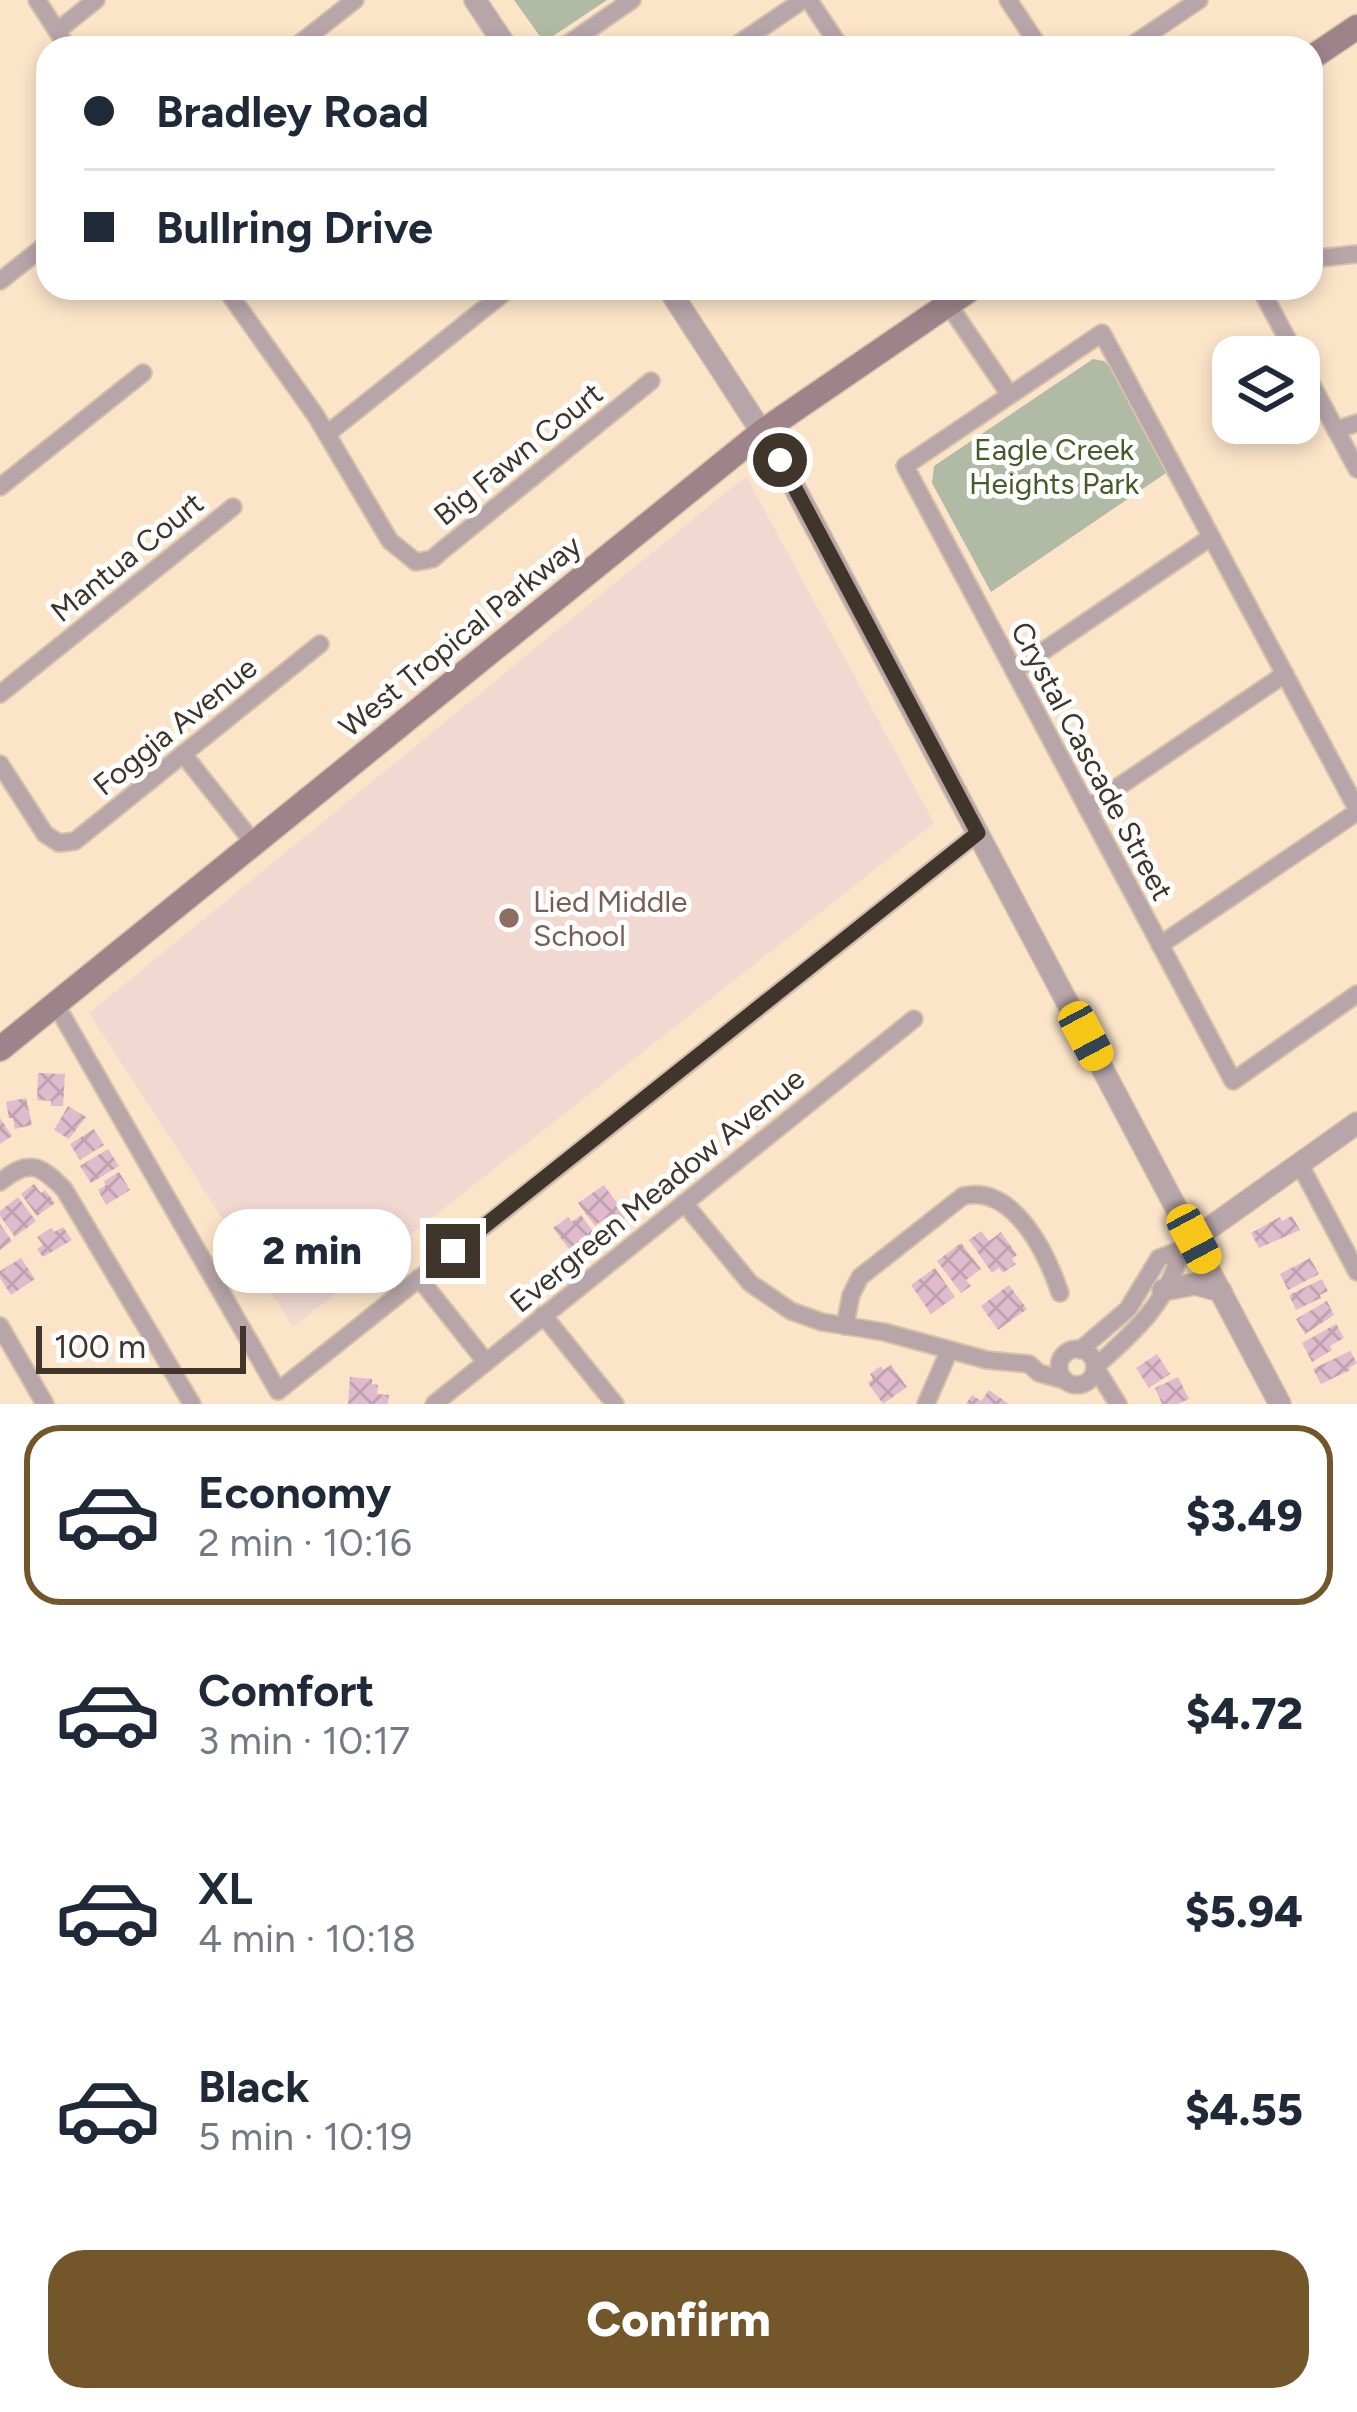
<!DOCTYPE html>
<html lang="en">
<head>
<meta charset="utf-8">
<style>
	body { margin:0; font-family:Figtree,sans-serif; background:#f6f6f7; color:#1f2937; height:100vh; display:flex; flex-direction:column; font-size:45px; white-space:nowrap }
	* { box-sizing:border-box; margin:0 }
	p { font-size:39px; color:#747a83 }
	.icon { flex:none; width:66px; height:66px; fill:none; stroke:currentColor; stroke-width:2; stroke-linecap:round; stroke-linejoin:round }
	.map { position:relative; height:1404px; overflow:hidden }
	.drawer { display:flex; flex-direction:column; background:#fff; flex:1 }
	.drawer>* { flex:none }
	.guide { position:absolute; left:36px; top:36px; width:1287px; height:264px; border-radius:36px; box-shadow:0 6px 18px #0003; display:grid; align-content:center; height:264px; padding:0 48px; background:#fff }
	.buttons { position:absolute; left:1212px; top:336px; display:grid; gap:24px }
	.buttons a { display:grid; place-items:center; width:108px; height:108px; border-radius:24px; background:#fff; box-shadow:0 6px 18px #0003; font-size:60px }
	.scale { position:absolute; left:36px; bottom:30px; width:210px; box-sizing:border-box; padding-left:12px; border:6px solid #3f352b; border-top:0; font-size:33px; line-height:42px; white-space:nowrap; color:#3f352b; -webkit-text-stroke:9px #fff; paint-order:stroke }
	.end { position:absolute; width:54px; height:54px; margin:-27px; border:15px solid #3f352b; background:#fff; box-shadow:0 0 0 6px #fff }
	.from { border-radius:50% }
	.bubble { position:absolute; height:84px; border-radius:36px; background:#fff; box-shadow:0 6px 18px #0003; font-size:39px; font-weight:800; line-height:84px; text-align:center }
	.car { position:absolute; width:36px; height:72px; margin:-36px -18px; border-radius:15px; box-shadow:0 0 9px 3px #0007; background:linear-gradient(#f5c518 24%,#345 0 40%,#f5c518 0 76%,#345 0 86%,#f5c518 0) }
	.guide b { display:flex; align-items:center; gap:42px; height:114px; font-size:45px }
	.guide b+b { border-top:3px solid #e0e1e3 }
	.guide i { width:30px; height:30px; background:#1f2937 }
	ul { padding:21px 0 0; list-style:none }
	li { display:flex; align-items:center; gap:36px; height:180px; margin:0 24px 18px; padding:0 24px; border:6px solid transparent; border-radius:36px }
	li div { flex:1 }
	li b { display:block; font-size:45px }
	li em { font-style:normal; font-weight:800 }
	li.on { border-color:#73562a }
	li>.icon { width:108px; height:108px; stroke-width:1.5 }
	.primary-button { display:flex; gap:24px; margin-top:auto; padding:24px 48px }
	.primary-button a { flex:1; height:138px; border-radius:36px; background:#73562a; color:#fff; font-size:48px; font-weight:800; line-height:138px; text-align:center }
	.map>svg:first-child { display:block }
	.education { fill:#f1d8d1 }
	.green { fill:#b1baa5 }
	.building { fill:url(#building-cross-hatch) }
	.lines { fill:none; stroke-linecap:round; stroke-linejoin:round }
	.minor-casing { stroke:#d6c1a9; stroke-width:20 }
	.tertiary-casing { stroke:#d6c1a9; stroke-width:24 }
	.secondary-casing { stroke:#d6c1a9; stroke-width:27 }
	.minor { stroke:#b7a5a9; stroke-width:16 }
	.tertiary { stroke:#b7a5a9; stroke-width:21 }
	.secondary { stroke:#9e848a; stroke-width:24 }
	.route { stroke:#3f352b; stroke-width:15 }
	.education-dot { fill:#8d6e63; stroke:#fff; stroke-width:4.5 }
	.labels { text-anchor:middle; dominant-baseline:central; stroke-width:10; stroke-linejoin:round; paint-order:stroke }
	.park-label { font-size:30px; fill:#475b28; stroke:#fff }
	.street-label { font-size:30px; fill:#3f352b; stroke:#fff }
	.education-label { font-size:30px; fill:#785e54; stroke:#fff; text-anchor:start }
</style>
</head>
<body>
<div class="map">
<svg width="1357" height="1404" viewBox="0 0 1357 1404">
	<defs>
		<pattern id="building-cross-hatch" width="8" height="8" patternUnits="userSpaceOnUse" patternTransform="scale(3)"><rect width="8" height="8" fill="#dfbbcd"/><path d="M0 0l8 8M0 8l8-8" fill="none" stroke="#c0a1b0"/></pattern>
	</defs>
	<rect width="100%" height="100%" fill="#fce4c9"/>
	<polygon class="education" points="746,476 934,823 293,1327 89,1013"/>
	<g class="green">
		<polygon points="514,0 607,0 544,42"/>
		<polygon points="1093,359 1104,361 1114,371 1166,473 991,592 932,483 934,466"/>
	</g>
	<g class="building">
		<polygon points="38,1073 65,1074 63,1106 51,1106 51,1101 37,1100"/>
		<polygon points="26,1098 32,1125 15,1129 13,1118 9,1118 6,1102"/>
		<polygon points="68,1106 86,1117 69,1139 54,1130"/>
		<polygon points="0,1118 12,1136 0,1144"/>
		<polygon points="94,1129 104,1145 80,1160 70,1144"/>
		<polygon points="108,1149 119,1166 91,1183 80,1166"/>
		<polygon points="119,1172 130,1190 106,1205 98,1190 106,1185 104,1181"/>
		<polygon points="34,1184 41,1193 45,1190 55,1203 37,1216 21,1194"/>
		<polygon points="604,1185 627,1217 614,1226 607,1217 595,1226 578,1203"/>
		<polygon points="18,1197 36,1221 15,1237 0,1216 0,1211"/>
		<polygon points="581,1215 597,1237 573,1254 553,1228 568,1217 572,1222"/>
		<polygon points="1292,1216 1300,1230 1259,1248 1251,1233 1280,1217 1282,1221"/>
		<polygon points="0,1224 12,1241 0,1250"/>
		<polygon points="63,1227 72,1240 43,1257 37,1249 43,1245 37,1237 51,1228 54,1232"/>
		<polygon points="981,1231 989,1241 1001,1232 1017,1255 1012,1259 1016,1264 1003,1273 999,1268 992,1273 969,1240"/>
		<polygon points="961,1243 981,1269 966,1280 971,1286 961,1293 937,1261"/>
		<polygon points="21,1258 35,1279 11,1295 0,1278 0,1271"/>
		<polygon points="1310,1258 1319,1274 1288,1290 1280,1274"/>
		<polygon points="935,1268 955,1297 931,1314 911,1285"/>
		<polygon points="1322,1279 1328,1291 1320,1295 1321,1298 1296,1310 1289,1295"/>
		<polygon points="1009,1285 1027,1309 998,1330 981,1306"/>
		<polygon points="1327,1301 1334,1315 1305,1334 1296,1319"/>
		<polygon points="1336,1324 1344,1338 1330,1346 1332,1350 1312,1362 1302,1343"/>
		<polygon points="1350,1351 1357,1363 1349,1368 1350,1370 1321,1384 1313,1369"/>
		<polygon points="1157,1354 1170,1374 1149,1388 1136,1368"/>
		<polygon points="891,1365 907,1387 883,1404 868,1383 873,1379 870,1374 881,1366 883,1370"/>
		<polygon points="350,1377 372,1379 372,1384 378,1385 377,1394 389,1395 388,1404 348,1404"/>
		<polygon points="1178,1377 1189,1399 1178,1404 1162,1404 1155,1388"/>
		<polygon points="989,1390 1009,1404 966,1404 972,1395 981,1401"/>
	</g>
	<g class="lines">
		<defs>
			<g id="minor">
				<polyline points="37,0 68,48"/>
				<polyline points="809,0 841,48"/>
				<polyline points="1008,0 1040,48"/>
				<polyline points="57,31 96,0"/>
				<polyline points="294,48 355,0"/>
				<polyline points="562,48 632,0"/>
				<polyline points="732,48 803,0"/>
				<polyline points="1128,48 1199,0"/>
				<polyline points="1311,259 1357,254"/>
				<polyline points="0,281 48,243"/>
				<polyline points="225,288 316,416 390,541 416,562 432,559 444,549 651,381"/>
				<polyline points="1260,288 1297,357"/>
				<polyline points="948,304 1010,395"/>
				<polyline points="1299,361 1357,469"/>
				<polyline points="1336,430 1357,423"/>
				<polyline points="327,434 510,288"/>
				<polyline points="0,487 143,373"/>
				<polyline points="1014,671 1211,537"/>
				<polyline points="0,694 233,507"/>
				<polyline points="183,754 253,842"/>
				<polyline points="0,764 45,834 59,843 75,841 320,644"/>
				<polyline points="1087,808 1285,674"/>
				<polyline points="1357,809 1102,333 905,466 1233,1081 1357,994"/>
				<polyline points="1160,945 1357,812"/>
				<polyline points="55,1003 278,1391 978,833"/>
				<polyline points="1299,1163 1357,1272"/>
				<path d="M0 1182C29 1159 39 1164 64 1189L192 1404"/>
				<polyline points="684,1203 750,1283 791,1311 822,1322 884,1332 987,1360 1029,1364 1039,1373 1064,1380"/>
				<polyline points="419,1278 486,1362"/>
				<polyline points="543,1315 615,1404"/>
				<polyline points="0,1326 45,1404"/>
				<path d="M845 1326 851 1295 860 1277 963 1196C1014 1184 1047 1254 1060 1293"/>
				<circle cx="1077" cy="1367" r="18"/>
				<polyline points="1080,1350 1128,1309 1159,1258 1183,1249"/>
				<polyline points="434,1404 914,1019"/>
				<polyline points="926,1404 949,1351"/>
				<path d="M1118 1404 1095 1367C1132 1334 1168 1303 1180 1252"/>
			</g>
			<g id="tertiary">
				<polyline points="475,0 507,48"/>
				<polyline points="668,288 780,460 1280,1404"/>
				<polyline points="1194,1239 1357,1123"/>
				<polyline points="1163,1290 1195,1284 1221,1291"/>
			</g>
			<g id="secondary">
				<polyline points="1311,58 1357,27"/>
				<polyline points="0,1049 763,431 972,288"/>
			</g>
		</defs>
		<use href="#minor" class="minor-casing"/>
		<use href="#tertiary" class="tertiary-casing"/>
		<use href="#secondary" class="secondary-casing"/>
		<use href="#minor" class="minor"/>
		<use href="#tertiary" class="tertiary"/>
		<use href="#secondary" class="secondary"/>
	</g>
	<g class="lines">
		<polyline class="route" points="453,1251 978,833 780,460"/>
	</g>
	<circle class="education-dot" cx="509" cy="918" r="12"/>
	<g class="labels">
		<g class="park-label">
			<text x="1054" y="449">Eagle Creek<tspan x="1054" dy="34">Heights Park</tspan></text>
		</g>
		<g class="street-label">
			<text transform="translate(518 454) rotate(-39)">Big Fawn Court</text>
			<text transform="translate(127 557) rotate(-39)">Mantua Court</text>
			<text transform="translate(460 636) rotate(-39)">West Tropical Parkway</text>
			<text transform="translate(175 726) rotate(-39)">Foggia Avenue</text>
			<text transform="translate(1092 761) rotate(62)">Crystal Cascade Street</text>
			<text transform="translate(657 1190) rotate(-39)">Evergreen Meadow Avenue</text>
		</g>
		<g class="education-label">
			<text x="533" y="901">Lied Middle<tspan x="533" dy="34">School</tspan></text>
		</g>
	</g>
</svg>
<div class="buttons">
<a><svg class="icon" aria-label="layers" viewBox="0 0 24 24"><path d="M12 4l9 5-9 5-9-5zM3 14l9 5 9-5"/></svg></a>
</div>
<div class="scale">100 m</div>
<i class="end from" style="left:780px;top:460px"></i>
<i class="end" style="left:453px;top:1251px"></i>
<div class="bubble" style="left:213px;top:1209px;width:198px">2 min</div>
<i class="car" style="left:1086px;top:1036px;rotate:152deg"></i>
<i class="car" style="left:1194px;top:1239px;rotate:152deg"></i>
<div class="guide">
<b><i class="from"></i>Bradley Road</b>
<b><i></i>Bullring Drive</b>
</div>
</div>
<section class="drawer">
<ul>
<li class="on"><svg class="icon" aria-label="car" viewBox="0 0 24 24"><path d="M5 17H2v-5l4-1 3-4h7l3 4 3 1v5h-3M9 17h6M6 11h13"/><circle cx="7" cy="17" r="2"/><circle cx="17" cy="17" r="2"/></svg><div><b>Economy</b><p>2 min · 10:16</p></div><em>$3.49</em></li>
<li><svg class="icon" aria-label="car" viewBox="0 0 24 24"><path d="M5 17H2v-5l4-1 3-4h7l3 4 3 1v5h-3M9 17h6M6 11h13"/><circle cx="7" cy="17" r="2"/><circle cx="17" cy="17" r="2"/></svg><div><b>Comfort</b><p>3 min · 10:17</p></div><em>$4.72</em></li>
<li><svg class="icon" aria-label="car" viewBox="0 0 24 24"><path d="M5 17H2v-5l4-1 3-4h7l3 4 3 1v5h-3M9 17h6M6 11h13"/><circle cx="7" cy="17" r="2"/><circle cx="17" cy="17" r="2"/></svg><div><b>XL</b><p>4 min · 10:18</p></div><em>$5.94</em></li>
<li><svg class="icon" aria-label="car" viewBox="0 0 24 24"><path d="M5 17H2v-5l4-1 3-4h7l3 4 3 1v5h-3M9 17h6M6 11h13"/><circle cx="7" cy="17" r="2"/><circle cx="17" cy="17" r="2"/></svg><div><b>Black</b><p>5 min · 10:19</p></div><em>$4.55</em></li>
</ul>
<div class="primary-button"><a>Confirm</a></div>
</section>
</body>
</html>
